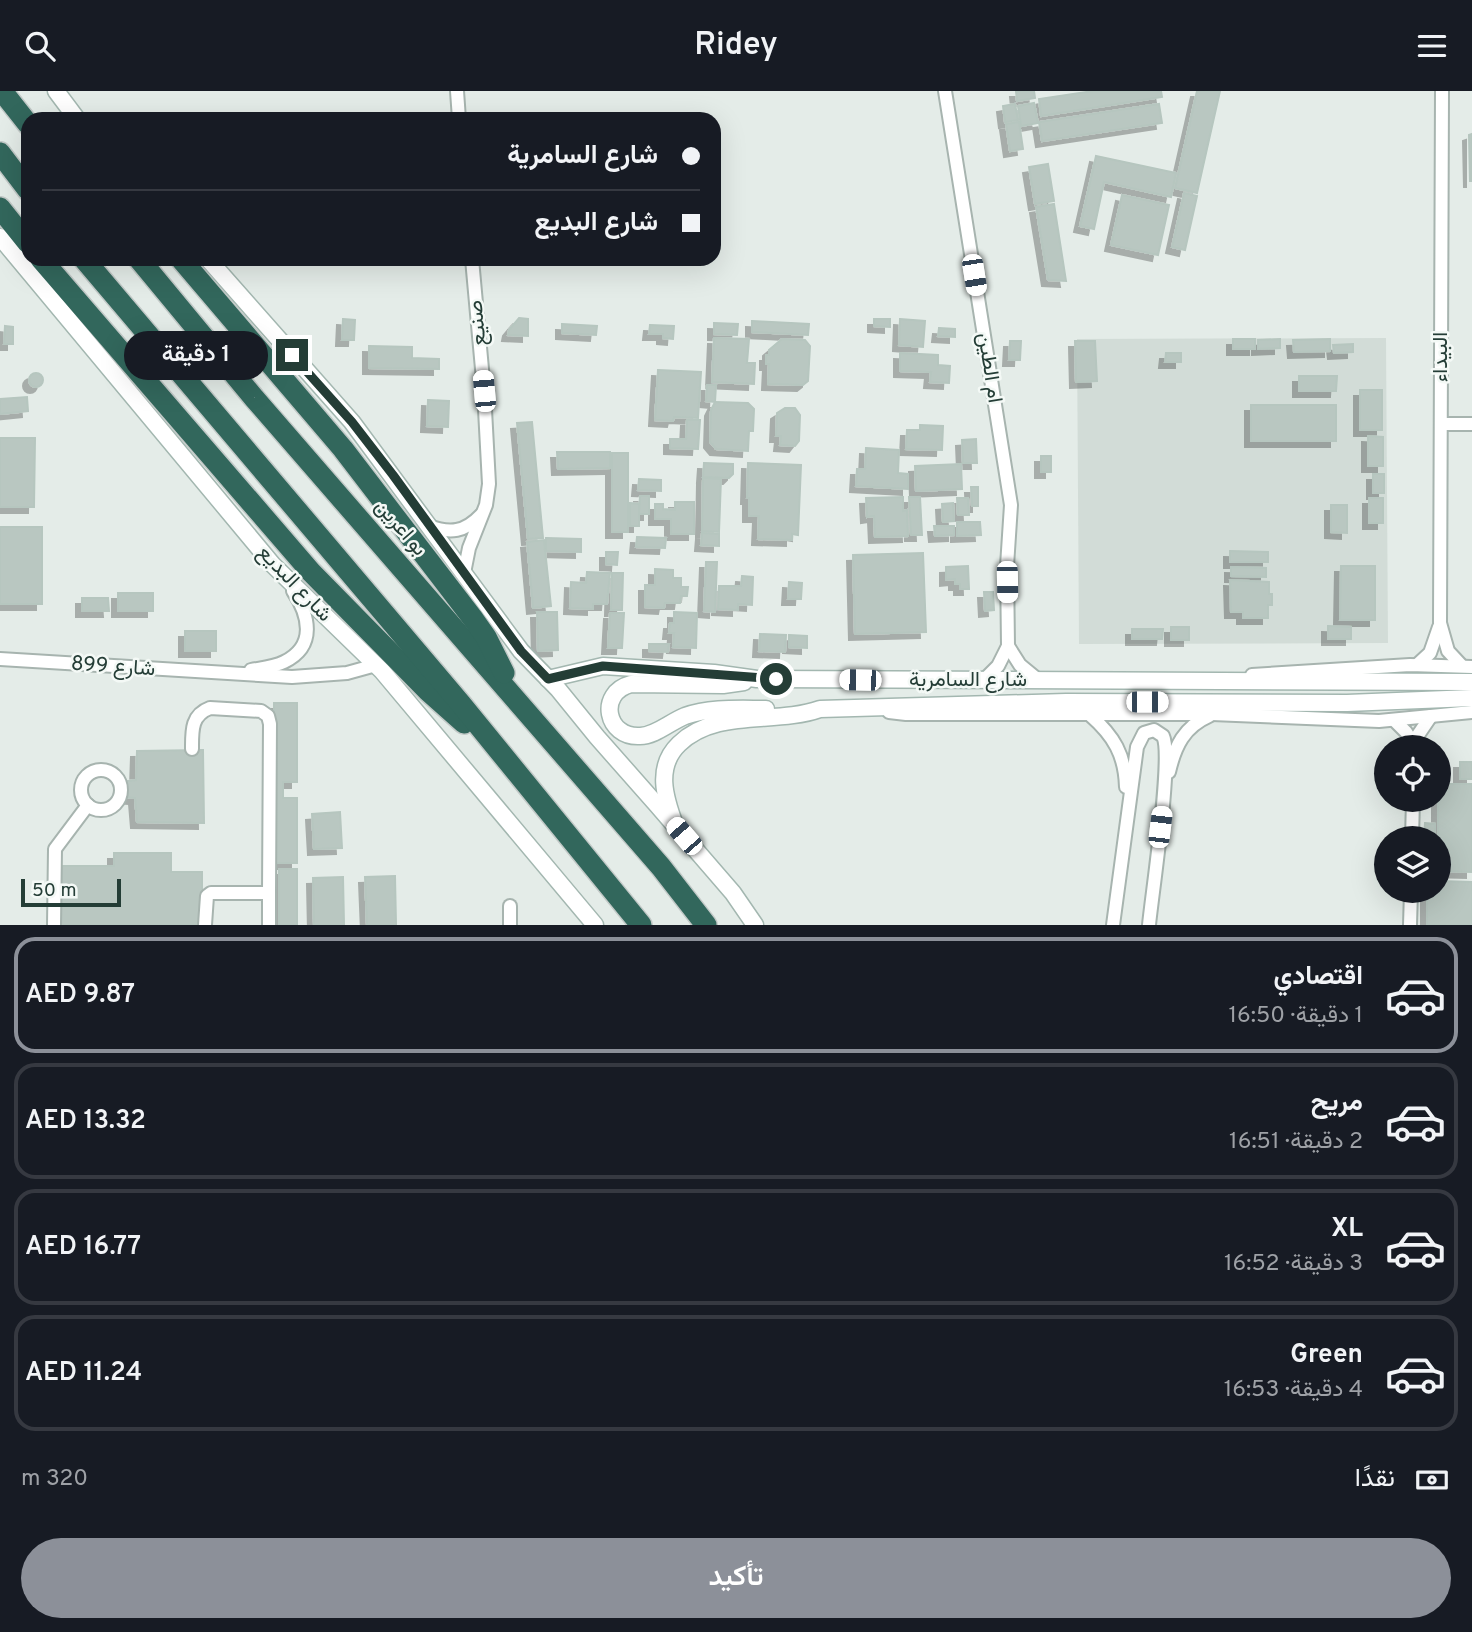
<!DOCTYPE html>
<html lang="ar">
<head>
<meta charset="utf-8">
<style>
	body { margin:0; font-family:Overpass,Vazirmatn,sans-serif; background:#20242c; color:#f1f3f6; direction:rtl; height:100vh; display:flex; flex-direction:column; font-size:26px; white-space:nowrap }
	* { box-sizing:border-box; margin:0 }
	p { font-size:23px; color:#9ea1a6 }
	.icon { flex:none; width:38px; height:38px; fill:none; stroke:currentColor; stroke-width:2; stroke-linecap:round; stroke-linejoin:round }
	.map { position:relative; height:834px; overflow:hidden; direction:ltr }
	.drawer { display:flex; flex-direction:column; background:#171b24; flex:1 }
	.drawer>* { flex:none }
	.banner { position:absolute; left:21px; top:21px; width:700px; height:154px; border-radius:21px; box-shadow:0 7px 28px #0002; direction:rtl; display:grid; align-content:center; height:154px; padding:0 21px; background:#171b24 }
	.fabs { position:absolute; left:1374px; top:644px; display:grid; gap:14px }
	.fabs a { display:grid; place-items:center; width:77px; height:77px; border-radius:50%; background:#171b24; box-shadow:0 7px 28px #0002; font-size:35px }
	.scale { position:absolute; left:21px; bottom:18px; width:100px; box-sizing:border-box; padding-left:7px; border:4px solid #243d36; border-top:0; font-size:19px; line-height:24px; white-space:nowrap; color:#243d36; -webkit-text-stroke:5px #f4f9f6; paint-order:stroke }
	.end { position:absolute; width:32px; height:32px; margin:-16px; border:9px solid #243d36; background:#fff; box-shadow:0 0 0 4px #fff }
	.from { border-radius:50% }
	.bubble { position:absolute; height:49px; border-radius:24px; background:#171b24; box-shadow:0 7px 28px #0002; font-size:23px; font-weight:600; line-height:49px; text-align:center; direction:rtl }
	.car { position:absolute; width:21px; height:42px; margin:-21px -10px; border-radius:9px; box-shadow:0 0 5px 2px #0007; background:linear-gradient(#fff 24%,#345 0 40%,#fff 0 76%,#345 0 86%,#fff 0) }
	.banner b { display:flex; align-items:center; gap:24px; height:66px; font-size:26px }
	.banner b+b { border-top:2px solid #363941 }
	.banner i { width:18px; height:18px; background:#f1f3f6 }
	ul { padding:12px 0 0; list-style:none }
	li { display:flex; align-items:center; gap:21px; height:116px; margin:0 14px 10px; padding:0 7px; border:4px solid #363941; border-radius:21px }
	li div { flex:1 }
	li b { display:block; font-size:26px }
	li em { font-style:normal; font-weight:600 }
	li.selected { border-color:#8c9099 }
	li>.icon { width:63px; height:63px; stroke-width:1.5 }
	.pay { display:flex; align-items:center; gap:18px; height:77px; padding:0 21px; font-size:26px }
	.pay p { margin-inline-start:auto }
	.cta { display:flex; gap:14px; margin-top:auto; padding:14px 21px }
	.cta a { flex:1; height:80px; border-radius:42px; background:#8c9099; color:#fff; font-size:28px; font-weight:600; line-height:80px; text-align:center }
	header { display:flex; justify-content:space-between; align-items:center; height:91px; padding:0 21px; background:#171b24; font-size:32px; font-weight:600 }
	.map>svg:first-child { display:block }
	.built { fill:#d2dcd7 }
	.building { fill:#b9c7c1; stroke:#b6c6bf; stroke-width:2; filter:url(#shadow) }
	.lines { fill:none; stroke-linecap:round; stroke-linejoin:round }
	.street-casing { stroke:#a7b4af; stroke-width:16 }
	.secondary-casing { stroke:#a3b7b0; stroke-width:19 }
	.highway-casing { stroke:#c2c9c7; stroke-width:24 }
	.street { stroke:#fff; stroke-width:12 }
	.secondary { stroke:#fff; stroke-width:16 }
	.highway { stroke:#32675c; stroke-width:21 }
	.route { stroke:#243d36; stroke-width:9 }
	.labels { text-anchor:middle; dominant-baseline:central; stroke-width:5; stroke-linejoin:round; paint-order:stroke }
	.street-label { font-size:21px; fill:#243d36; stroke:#f4f9f6 }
</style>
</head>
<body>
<header><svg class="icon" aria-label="menu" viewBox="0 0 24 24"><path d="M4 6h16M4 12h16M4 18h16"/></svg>Ridey<svg class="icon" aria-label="search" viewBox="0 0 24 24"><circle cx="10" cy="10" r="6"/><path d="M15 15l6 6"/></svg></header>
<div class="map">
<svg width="1472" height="834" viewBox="0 0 1472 834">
	<defs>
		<filter id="shadow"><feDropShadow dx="-6" dy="6" stdDeviation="0" flood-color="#0004"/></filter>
	</defs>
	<rect width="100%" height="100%" fill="#e4ece8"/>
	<polygon class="built" points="1386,247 1388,552 1079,553 1077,248"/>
	<g class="building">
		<polygon points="1016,0 1034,0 1035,7 1017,10"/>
		<polygon points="1093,0 1161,0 1162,6 1041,25 1039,8"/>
		<polygon points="1197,0 1220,0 1197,102 1175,97"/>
		<polygon points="1034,12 1038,32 1021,35 1018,15"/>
		<polygon points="1015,13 1018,29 1005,31 1003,15"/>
		<polygon points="1159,13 1162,32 1042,50 1039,31"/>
		<polygon points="1019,31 1023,58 1010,60 1006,33"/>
		<polygon points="1472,43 1472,90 1470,90 1469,44"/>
		<polygon points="1096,65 1176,82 1171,106 1104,91 1094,138 1080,135"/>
		<polygon points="1048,73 1054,110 1035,113 1029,76"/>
		<polygon points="1184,102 1197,105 1185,159 1172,156"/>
		<polygon points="1122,104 1169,114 1158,164 1111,154"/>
		<polygon points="1054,113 1066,190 1048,189 1036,116"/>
		<polygon points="519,227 528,228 528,245 508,244 509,239"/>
		<polygon points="343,228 355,229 354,249 342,249"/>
		<polygon points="874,228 890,228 890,236 874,235"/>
		<polygon points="900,228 925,230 923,256 899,254"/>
		<polygon points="752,230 809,233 808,244 752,241"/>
		<polygon points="714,232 738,233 737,244 714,243"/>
		<polygon points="562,233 597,235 596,244 562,242"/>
		<polygon points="650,234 674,235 673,248 663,247 663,243 649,243"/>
		<polygon points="5,235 13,236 13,253 4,253"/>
		<polygon points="939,237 955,238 955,246 938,245"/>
		<polygon points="714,247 749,248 747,272 755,272 754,293 712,291"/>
		<polygon points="782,248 805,249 810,255 808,290 803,294 768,293 769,273 766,273 766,264 769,264 769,259"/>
		<rect x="1233" y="248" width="22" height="10"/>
		<polygon points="1280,248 1280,257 1258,258 1258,249"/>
		<polygon points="1330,248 1330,260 1294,261 1293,249"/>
		<polygon points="1010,250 1021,250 1020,269 1009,269"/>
		<polygon points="1075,250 1095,250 1097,290 1076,291"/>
		<polygon points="1353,253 1353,261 1334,262 1333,254"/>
		<polygon points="369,255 412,256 412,267 439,268 439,278 369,277"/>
		<polygon points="900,262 938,264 938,274 950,275 949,292 930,291 931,281 900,280"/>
		<polygon points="1166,262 1181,262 1181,271 1165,271"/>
		<polygon points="658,279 701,281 698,327 674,326 673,330 655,329"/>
		<circle cx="36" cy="289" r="7"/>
		<polygon points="1299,285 1337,285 1336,300 1299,300"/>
		<polygon points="707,294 716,294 715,311 706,310"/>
		<rect x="1360" y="299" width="22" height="40"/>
		<polygon points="27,306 28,320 0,323 0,308"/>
		<polygon points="428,309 449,310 448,336 427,335"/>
		<polygon points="715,311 748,312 754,318 753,340 749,340 748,360 716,358 710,351 711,319"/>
		<rect x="1251" y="314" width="85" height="36"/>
		<polygon points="785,317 795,317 800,324 799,350 795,355 780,354 781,345 776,345 777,322"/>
		<polygon points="687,329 700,329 698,358 670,357 670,348 686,348"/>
		<polygon points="532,331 543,447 528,448 517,332"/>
		<polygon points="920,334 943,335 942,359 906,358 907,339 920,339"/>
		<polygon points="1368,345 1383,346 1383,375 1368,375"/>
		<polygon points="0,347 35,347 34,416 0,416"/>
		<polygon points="976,348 977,372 963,372 962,349"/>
		<polygon points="866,357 899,359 898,382 908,383 908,398 856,395 857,378 865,378"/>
		<polygon points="557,361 610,361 610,377 558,378"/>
		<rect x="612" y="362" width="16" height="79"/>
		<rect x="1041" y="365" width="10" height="16"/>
		<polygon points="704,372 733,373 733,383 729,387 703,386"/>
		<polygon points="748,372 801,374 798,444 792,443 792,449 758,448 759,425 749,425 749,407 747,407"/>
		<polygon points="961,373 962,398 916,400 915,375"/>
		<rect x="1373" y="383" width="11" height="19"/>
		<polygon points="703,387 721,388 719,441 702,440"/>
		<polygon points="639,388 661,389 661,400 638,399"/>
		<polygon points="971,396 978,396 978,415 972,415"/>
		<polygon points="640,405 649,405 649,423 639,423"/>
		<polygon points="903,406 903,420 907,419 908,445 875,446 874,425 867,426 866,407"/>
		<polygon points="909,406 920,406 922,444 911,444"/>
		<polygon points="957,407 968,407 969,424 958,424"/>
		<rect x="1369" y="407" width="14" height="25"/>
		<polygon points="675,411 694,411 694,443 671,443 671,428 655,428 655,413 663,413 663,418 675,419"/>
		<polygon points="630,412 639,413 639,435 630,435"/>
		<polygon points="953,412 954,430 943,431 942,413"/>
		<polygon points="1331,414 1347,414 1347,442 1331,441"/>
		<polygon points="957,431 980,431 981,444 957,445"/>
		<polygon points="934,435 954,435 954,444 935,445"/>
		<rect x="0" y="436" width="42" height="77"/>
		<polygon points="702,442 719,443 719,455 701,454"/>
		<polygon points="637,446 666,447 665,457 636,456"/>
		<polygon points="546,447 581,448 581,461 546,460"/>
		<polygon points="544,449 551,515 533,517 527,451"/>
		<polygon points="1230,460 1268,461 1268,471 1230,471"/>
		<polygon points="606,461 618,461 617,474 606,473"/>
		<polygon points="923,462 926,541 855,543 853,464"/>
		<polygon points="706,471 717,471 715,521 704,520"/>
		<polygon points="968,475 969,498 960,498 960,493 955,493 955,488 946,489 946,476"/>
		<polygon points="1341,475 1375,475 1375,529 1340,529"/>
		<polygon points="1231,476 1266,477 1266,486 1231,485"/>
		<polygon points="655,478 673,479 673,487 681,487 681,496 688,496 687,505 681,505 680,512 665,512 664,517 645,516 645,494 655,494"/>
		<polygon points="587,481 610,482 607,513 593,513 593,518 570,517 571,491 586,492"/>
		<polygon points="612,482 623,482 622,519 611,519"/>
		<polygon points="742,485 753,486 752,514 738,513 738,519 718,518 719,495 741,495"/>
		<polygon points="1230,489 1269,491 1269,503 1272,503 1272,514 1268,514 1268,527 1243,527 1243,521 1231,521"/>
		<polygon points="789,491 802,492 801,508 788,508"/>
		<polygon points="984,501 993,501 994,519 985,520"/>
		<rect x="118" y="502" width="35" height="18"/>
		<polygon points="82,507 108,507 109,520 82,520"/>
		<polygon points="537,521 557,521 558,559 538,560"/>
		<polygon points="674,521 697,522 696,557 673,556 674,542 669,542 670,532 674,532"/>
		<polygon points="610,522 624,522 622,557 608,557"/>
		<polygon points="1328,535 1351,536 1351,548 1328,548"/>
		<rect x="1171" y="536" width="18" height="13"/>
		<polygon points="1132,538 1163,538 1162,548 1132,548"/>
		<rect x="185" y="540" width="31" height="20"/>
		<polygon points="760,543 786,544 785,561 759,560"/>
		<polygon points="789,544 807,545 807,557 789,556"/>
		<polygon points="649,553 669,553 668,561 649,560"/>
		<polygon points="274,612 297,612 297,691 283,691 283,707 297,707 297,772 274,772"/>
		<polygon points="203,659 204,732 137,731 135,707 121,706 121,691 136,689 137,660"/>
		<rect x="1460" y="671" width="12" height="17"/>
		<polygon points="1438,693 1472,693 1472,781 1438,780"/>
		<polygon points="340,721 342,757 314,758 312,723"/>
		<polygon points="1425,732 1435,733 1435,747 1424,747"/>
		<polygon points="114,762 171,762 171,781 202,781 202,834 61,834 62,775 114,775"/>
		<rect x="279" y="778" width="18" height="56"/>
		<polygon points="395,785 396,834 367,834 365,786"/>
		<polygon points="343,786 344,834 314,834 313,787"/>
		<polygon points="1438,790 1472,791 1472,834 1427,834 1427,800 1438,800"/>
	</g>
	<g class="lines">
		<defs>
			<g id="street">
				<polyline points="457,0 459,28"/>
				<polyline points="945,0 1011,414 1007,475 1008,555 1020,574 1037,588"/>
				<polyline points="1442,0 1440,532 1448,560 1462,575"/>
				<polyline points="1441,333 1472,333"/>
				<path d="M429 435C450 443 465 441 481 424"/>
				<polyline points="464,482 469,457 486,414 489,393 484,300 472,168"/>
				<polyline points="0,568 292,586 347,582 376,574"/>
				<polyline points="1417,574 1430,562 1439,536"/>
				<path d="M251 579C262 577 274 576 284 571 317 555 309 524 293 500"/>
				<polyline points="1252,584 1410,574 1472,576"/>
				<polyline points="985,588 998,575 1008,555"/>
				<polyline points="889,621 906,623 1212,623 1379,630 1472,621"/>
				<path d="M1090 624C1114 645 1125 664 1126 696"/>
				<polyline points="1394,629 1406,641 1415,655"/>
				<polyline points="1415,656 1418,644 1431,625"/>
				<path d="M192 658C192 640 191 624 210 617L261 620 268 625 270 633 269 802H211L207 805 205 834"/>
				<circle cx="101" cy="699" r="20"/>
				<path d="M1169 681C1175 655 1184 636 1209 625"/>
				<polyline points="1412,747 1413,709"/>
				<polyline points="269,802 269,834"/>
				<polyline points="54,834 55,758 88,714"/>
				<polyline points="510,834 510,815"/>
				<path d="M1113 834 1137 656 1144 642 1154 639 1163 645C1173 665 1152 803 1149 834"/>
				<polyline points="1410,834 1411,800"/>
			</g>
			<g id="secondary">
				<polyline points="56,0 77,28"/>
				<polyline points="0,146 273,474 382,580 595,834"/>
				<polyline points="208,168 352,331 521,560 558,598 597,646 657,714 733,802 755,834"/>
				<polyline points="548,588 603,575 714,582 757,588 1472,591"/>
				<path d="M744 591 723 594 631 593C597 602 606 647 640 645 655 645 670 631 685 625 710 616 739 618 766 618"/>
				<path d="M675 734C665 707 655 676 679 653 716 617 775 634 820 618L1066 611 1347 612 1472 607"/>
			</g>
			<g id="highway">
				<polyline points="2,0 28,33"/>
				<polyline points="0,62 28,99"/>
				<polyline points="0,117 28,152"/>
				<polyline points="41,168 311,481 428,600 464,632"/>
				<polyline points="84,168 461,613 641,834"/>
				<polyline points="139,168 254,307 661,776 706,834"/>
				<polyline points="181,168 343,358 474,529 486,546 504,582"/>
			</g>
		</defs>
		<use href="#street" class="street-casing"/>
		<use href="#secondary" class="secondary-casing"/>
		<use href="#highway" class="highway-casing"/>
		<use href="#street" class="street"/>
		<use href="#secondary" class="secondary"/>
		<use href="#highway" class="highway"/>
	</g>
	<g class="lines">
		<polyline class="route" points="292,264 352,331 393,384 521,560 548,588 603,575 776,588"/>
	</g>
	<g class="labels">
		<g class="street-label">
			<text transform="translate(478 232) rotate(-95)">صنيع</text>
			<text transform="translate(1441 266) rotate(-90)">البيداء</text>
			<text transform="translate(989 277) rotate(81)">ام الطين</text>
			<text transform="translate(400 437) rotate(49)">بو اعرين</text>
			<text transform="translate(294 493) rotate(46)">شارع البديع</text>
			<text transform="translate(113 576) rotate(4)">شارع 899</text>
			<text x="968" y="589">شارع السامرية</text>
		</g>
	</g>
</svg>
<div class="fabs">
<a><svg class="icon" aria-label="locate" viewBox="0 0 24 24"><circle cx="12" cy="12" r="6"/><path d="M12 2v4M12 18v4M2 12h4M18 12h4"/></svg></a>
<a><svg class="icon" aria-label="layers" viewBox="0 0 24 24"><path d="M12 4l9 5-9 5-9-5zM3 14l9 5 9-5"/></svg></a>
</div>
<div class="scale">50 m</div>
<i class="end from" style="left:776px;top:588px"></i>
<i class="end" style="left:292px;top:264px"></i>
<div class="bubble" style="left:124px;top:240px;width:144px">1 دقيقة</div>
<i class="car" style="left:974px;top:184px;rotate:171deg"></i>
<i class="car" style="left:484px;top:300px;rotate:355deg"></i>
<i class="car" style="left:1007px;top:491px;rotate:179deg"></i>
<i class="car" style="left:860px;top:589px;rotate:271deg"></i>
<i class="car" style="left:1147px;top:611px;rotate:90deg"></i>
<i class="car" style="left:1160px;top:736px;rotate:7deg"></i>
<i class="car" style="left:684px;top:745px;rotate:319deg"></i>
<div class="banner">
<b><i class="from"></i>شارع السامرية</b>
<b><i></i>شارع البديع</b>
</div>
</div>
<section class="drawer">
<ul>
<li class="selected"><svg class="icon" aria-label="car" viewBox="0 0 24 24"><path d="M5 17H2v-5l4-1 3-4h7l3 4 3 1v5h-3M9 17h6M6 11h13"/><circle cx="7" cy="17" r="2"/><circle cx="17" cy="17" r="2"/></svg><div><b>اقتصادي</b><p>1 دقيقة · 16:50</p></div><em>AED 9.87</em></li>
<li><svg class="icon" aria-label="car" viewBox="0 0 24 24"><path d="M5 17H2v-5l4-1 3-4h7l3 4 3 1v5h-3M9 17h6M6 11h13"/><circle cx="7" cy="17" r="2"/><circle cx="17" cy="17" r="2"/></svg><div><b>مريح</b><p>2 دقيقة · 16:51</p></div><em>AED 13.32</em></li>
<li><svg class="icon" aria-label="car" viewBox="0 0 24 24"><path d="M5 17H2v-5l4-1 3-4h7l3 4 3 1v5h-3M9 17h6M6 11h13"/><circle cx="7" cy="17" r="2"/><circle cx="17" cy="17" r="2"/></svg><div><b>XL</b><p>3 دقيقة · 16:52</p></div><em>AED 16.77</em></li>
<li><svg class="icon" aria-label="car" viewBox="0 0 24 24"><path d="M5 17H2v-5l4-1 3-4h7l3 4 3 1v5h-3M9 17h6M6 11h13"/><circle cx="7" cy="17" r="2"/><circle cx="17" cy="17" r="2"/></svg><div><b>Green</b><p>4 دقيقة · 16:53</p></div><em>AED 11.24</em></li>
</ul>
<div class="pay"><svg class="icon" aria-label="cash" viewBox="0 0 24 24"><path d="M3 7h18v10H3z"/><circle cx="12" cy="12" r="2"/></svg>نقدًا<p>320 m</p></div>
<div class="cta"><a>تأكيد</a></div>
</section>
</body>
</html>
